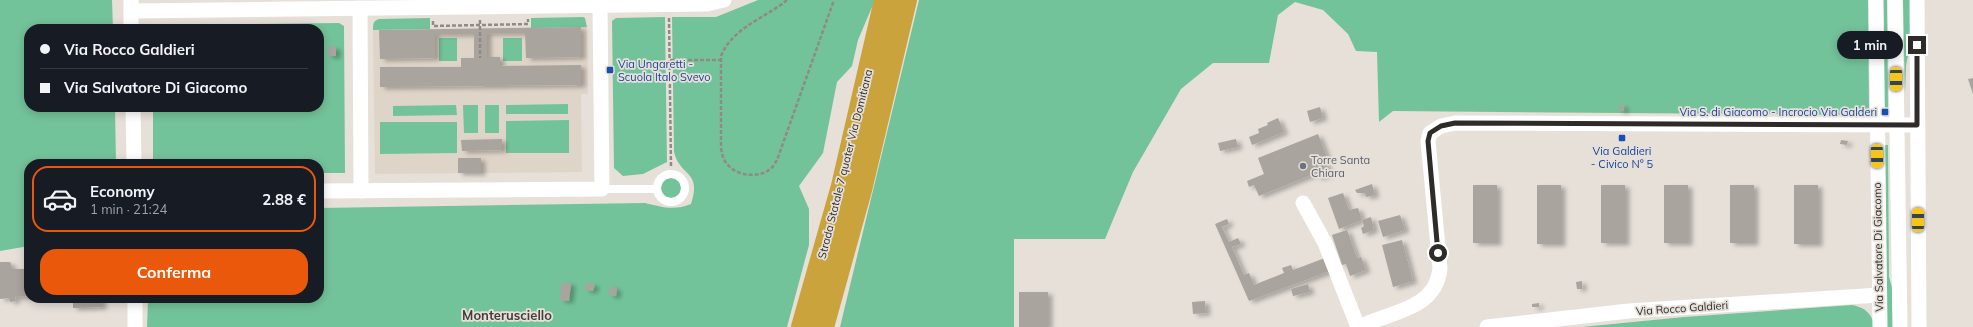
<!DOCTYPE html>
<html lang="it">
<head>
<meta charset="utf-8">
<style>
	body { margin:0; font-family:Mulish,sans-serif; background:#242831; color:#f1f3f6; height:100vh; display:flex; flex-direction:column; font-size:15px; white-space:nowrap }
	* { box-sizing:border-box; margin:0 }
	p { font-size:13px; color:#9ea1a6 }
	.icon { flex:none; width:22px; height:22px; fill:none; stroke:currentColor; stroke-width:2; stroke-linecap:round; stroke-linejoin:round }
	.map { position:relative; flex:1; overflow:hidden }
	.side { position:absolute; left:24px; top:159px; width:300px; height:144px; display:flex; flex-direction:column; background:#171b24; border-radius:16px; box-shadow:0 2px 10px #0003 }
	.side>* { flex:none }
	.top-card { position:absolute; left:24px; top:24px; width:300px; height:88px; border-radius:16px; box-shadow:0 2px 10px #0003; display:grid; align-content:center; height:88px; padding:0 16px; background:#171b24 }
	.end { position:absolute; width:18px; height:18px; margin:-9px; border:5px solid #2e2b29; background:#fff; box-shadow:0 0 0 2px #fff }
	.from { border-radius:50% }
	.bubble { position:absolute; height:28px; border-radius:14px; background:#171b24; box-shadow:0 2px 10px #0003; font-size:13px; font-weight:700; line-height:28px; text-align:center }
	.car { position:absolute; width:12px; height:24px; margin:-12px -6px; border-radius:5px; box-shadow:0 0 3px 1px #0007; background:linear-gradient(#f5c518 24%,#345 0 40%,#f5c518 0 76%,#345 0 86%,#f5c518 0) }
	.top-card b { display:flex; align-items:center; gap:14px; height:38px; font-size:15px }
	.top-card b+b { border-top:1px solid #363941 }
	.top-card i { width:10px; height:10px; background:#f1f3f6 }
	ul { padding:7px 0 0; list-style:none }
	li { display:flex; align-items:center; gap:12px; height:66px; margin:0 8px 6px; padding:0 8px; border:2px solid transparent; border-radius:16px }
	li div { flex:1 }
	li b { display:block; font-size:15px }
	li em { font-style:normal; font-weight:700 }
	li.current { border-color:#ea580c }
	li>.icon { width:36px; height:36px; stroke-width:1.5 }
	.primary-button { display:flex; gap:8px; margin-top:auto; padding:8px 16px }
	.primary-button a { flex:1; height:46px; border-radius:16px; background:#ea580c; color:#fff; font-size:16px; font-weight:700; line-height:46px; text-align:center }
	.map>svg:first-child { display:block }
	.built { fill:#dfd4c8 }
	.green { fill:#73c39a }
	.building { fill:#aaa49e; filter:url(#shadow) }
	.lines { fill:none; stroke-linecap:round; stroke-linejoin:round }
	.path { stroke:#8f8a85; stroke-width:2.5; stroke-dasharray:4 2; stroke-linecap:butt }
	.service { stroke:#fff; stroke-width:8 }
	.minor { stroke:#fff; stroke-width:15 }
	.trunk { stroke:#cba33c; stroke-width:22 }
	.route { stroke:#2e2b29; stroke-width:5 }
	.transit-dot { fill:#1a4fb4; stroke:#e6e0d9; stroke-width:1.5 }
	.worship-dot { fill:#6b7280; stroke:#e6e0d9; stroke-width:1.5 }
	.labels { text-anchor:middle; dominant-baseline:central; stroke-width:3.5; stroke-linejoin:round; paint-order:stroke }
	.transit-label { font-size:11px; fill:#164399; stroke:#e6e0d9; text-anchor:start }
	.worship-label { font-size:11px; fill:#5b616d; stroke:#e6e0d9; text-anchor:start }
	.street-label { font-size:11px; fill:#2e2b29; stroke:#e6e0d9 }
	.quarter-label { font-size:13px; font-weight:bold; fill:#433e39; stroke:#e6e0d9 }
</style>
</head>
<body>
<div class="map">
<svg width="1973" height="327" viewBox="0 0 1973 327">
	<defs>
		<filter id="shadow"><feDropShadow dx="4.5" dy="2.5" stdDeviation="2" flood-color="#0004"/></filter>
	</defs>
	<rect width="100%" height="100%" fill="#e6e0d9"/>
	<polygon class="built" points="587,27 588,94 581,94 582,172 375,174 373,30"/>
	<g class="green">
		<polygon points="0,0 112,0 113,29 29,29 29,107 115,107 116,164 29,164 29,246 0,251"/>
		<path d="M758 0H875L858 40 852 66 837 82 823 153 799 186 809 209V245L787 327H147L148 298H319V208L645 203C662 207 674 211 691 204 702 170 680 177 674 152L672 17H716Z"/>
		<polygon points="919,0 1868,0 1869,108 1865,114 1858,115 1393,111 1379,122 1377,52 1356,51 1348,34 1323,10 1295,2 1278,15 1269,63 1213,63 1181,89 1133,172 1105,239 1014,239 1014,327 840,327"/>
		<polygon points="1883,0 1887,0 1888,112 1884,112"/>
		<polygon points="1903,0 1911,0 1912,34 1906,66 1905,94"/>
		<polygon points="583,17 585,18 587,27 531,28 531,18"/>
		<polygon points="665,17 667,162 643,174 623,176 614,168 612,21 616,18"/>
		<path d="M430 18V29L373 30C373 24 373 21 379 19Z"/>
		<polygon points="339,23 344,26 345,173 319,173 319,164 153,164 153,107 319,107 319,29 151,29 151,25"/>
		<rect x="439" y="38" width="18" height="23"/>
		<rect x="503" y="38" width="19" height="23"/>
		<polygon points="568,104 568,114 506,114 506,105"/>
		<polygon points="456,105 457,115 393,116 393,106"/>
		<polygon points="463,105 478,105 478,133 464,133"/>
		<rect x="485" y="105" width="14" height="28"/>
		<polygon points="569,120 569,153 506,153 506,121"/>
		<polygon points="380,122 457,122 457,153 380,154"/>
		<polygon points="1884,145 1888,145 1889,277 1892,287 1893,327 1886,327"/>
		<circle cx="671" cy="188" r="10"/>
		<path d="M1852 305C1866 308 1871 313 1875 327H1582L1684 317Z"/>
	</g>
	<g class="building">
		<polygon points="581,27 581,57 526,58 525,33 487,33 487,57 500,57 500,66 581,65 581,85 380,87 380,67 461,67 461,58 474,58 474,34 435,34 435,58 380,59 379,30"/>
		<rect x="328" y="47" width="8" height="9"/>
		<polygon points="1973,78 1973,94 1968,79"/>
		<rect x="1619" y="105" width="5" height="6"/>
		<polygon points="1320,107 1323,118 1310,122 1307,111"/>
		<polygon points="1278,118 1284,132 1252,145 1249,137 1259,133 1258,129 1268,125 1267,123"/>
		<polygon points="1318,134 1327,157 1323,158 1330,173 1318,178 1316,173 1259,196 1254,185 1249,187 1247,181 1264,174 1258,158"/>
		<polygon points="502,139 502,150 462,151 461,140"/>
		<polygon points="1236,139 1238,147 1220,151 1218,143"/>
		<polygon points="1841,140 1848,141 1847,145 1840,144"/>
		<rect x="458" y="158" width="23" height="15"/>
		<polygon points="1372,184 1375,195 1366,197 1365,193 1357,193 1355,190"/>
		<rect x="1473" y="185" width="24" height="58"/>
		<rect x="1537" y="185" width="24" height="59"/>
		<rect x="1601" y="185" width="24" height="58"/>
		<rect x="1664" y="185" width="24" height="58"/>
		<rect x="1730" y="185" width="24" height="58"/>
		<rect x="1794" y="185" width="24" height="59"/>
		<polygon points="1343,193 1349,210 1358,208 1362,220 1339,229 1328,198"/>
		<polygon points="1400,215 1405,230 1383,237 1378,221"/>
		<polygon points="1371,217 1374,230 1363,234 1361,228 1364,226 1362,220"/>
		<polygon points="1227,219 1229,224 1222,227 1229,242 1238,238 1241,244 1232,247 1244,275 1249,273 1254,285 1284,273 1282,268 1291,265 1293,270 1325,258 1330,271 1249,301 1215,224"/>
		<polygon points="1347,230 1357,258 1361,257 1366,270 1350,276 1346,264 1342,265 1332,235"/>
		<polygon points="1402,240 1413,281 1393,287 1382,245"/>
		<polygon points="0,262 9,262 11,263 12,269 29,269 29,296 15,297 16,301 10,302 9,298 0,299"/>
		<polygon points="1582,281 1582,289 1577,289 1576,282"/>
		<polygon points="561,283 571,283 569,301 560,300"/>
		<polygon points="586,283 595,284 593,291 585,290"/>
		<polygon points="1308,284 1310,292 1293,296 1291,289"/>
		<polygon points="610,286 617,289 616,296 609,295"/>
		<rect x="1019" y="292" width="29" height="35"/>
		<polygon points="73,298 102,298 102,307 73,308"/>
		<polygon points="1205,301 1206,313 1193,314 1192,302"/>
		<polygon points="1539,303 1539,307 1532,307 1532,304"/>
	</g>
	<g class="lines">
		<g class="path">
			<path d="M787 0C764 19 733 27 721 56V148C722 154 723 160 728 165 737 176 758 178 769 170 772 169 775 163 777 160L834 0"/>
			<polyline points="669,18 671,167"/>
			<polyline points="480,20 480,58"/>
			<polyline points="433,21 433,26 528,24 528,19"/>
			<polyline points="670,60 721,60"/>
		</g>
		<g class="service">
			<circle cx="671" cy="188" r="14"/>
			<polyline points="602,189 657,189"/>
		</g>
		<g class="minor">
			<polyline points="131,0 131,29"/>
			<polyline points="1876,0 1880,327"/>
			<polyline points="1895,0 1900,327"/>
			<polyline points="1917,0 1919,327"/>
			<polyline points="360,8 361,191"/>
			<polyline points="131,11 707,4 724,0"/>
			<polyline points="133,107 134,164"/>
			<polyline points="319,191 602,189 600,5"/>
			<polyline points="1303,203 1325,243 1358,327"/>
			<polyline points="135,298 135,327"/>
			<path d="M1359 327C1391 311 1436 310 1440 268L1428 141 1430 133 1441 126 1455 123 1917 125"/>
			<polyline points="1487,327 1629,311 1879,295"/>
		</g>
		<g class="trunk">
			<polyline points="802,327 842,186 885,0"/>
			<polyline points="823,327 861,190 906,0"/>
		</g>
	</g>
	<g class="lines">
		<polyline class="route" points="1438,253 1428,141 1430,133 1441,126 1455,123 1917,125 1917,45"/>
	</g>
	<g class="transit-dot">
		<rect x="606" y="66" width="8" height="8" rx="2"/>
		<rect x="1881" y="108" width="8" height="8" rx="2"/>
		<rect x="1618" y="134" width="8" height="8" rx="2"/>
	</g>
	<circle class="worship-dot" cx="1303" cy="166" r="4"/>
	<g class="labels">
		<g class="transit-label">
			<text x="618" y="64">Via Ungaretti -<tspan x="618" dy="13">Scuola Italo Svevo</tspan></text>
			<text x="1877" y="112" text-anchor="end">Via S. di Giacomo - Incrocio Via Galderi</text>
			<text x="1622" y="151" text-anchor="middle">Via Galdieri<tspan x="1622" dy="13">- Civico N° 5</tspan></text>
		</g>
		<g class="worship-label">
			<text x="1311" y="160">Torre Santa<tspan x="1311" dy="13">Chiara</tspan></text>
		</g>
		<g class="street-label">
			<text transform="translate(845 164) rotate(-76)">Strada Statale 7 quater Via Domitiana</text>
			<text transform="translate(1878 247) rotate(-91)">Via Salvatore Di Giacomo</text>
			<text transform="translate(1682 308) rotate(-4)">Via Rocco Galdieri</text>
		</g>
		<g class="quarter-label">
			<text x="507" y="315">Monterusciello</text>
		</g>
	</g>
</svg>
<i class="end from" style="left:1438px;top:253px"></i>
<i class="end" style="left:1917px;top:45px"></i>
<div class="bubble" style="left:1837px;top:31px;width:66px">1 min</div>
<i class="car" style="left:1896px;top:79px;rotate:180deg"></i>
<i class="car" style="left:1877px;top:156px;rotate:179deg"></i>
<i class="car" style="left:1918px;top:220px;rotate:0deg"></i>
<div class="top-card">
<b><i class="from"></i>Via Rocco Galdieri</b>
<b><i></i>Via Salvatore Di Giacomo</b>
</div>
<section class="side">
<ul>
<li class="current"><svg class="icon" aria-label="car" viewBox="0 0 24 24"><path d="M5 17H2v-5l4-1 3-4h7l3 4 3 1v5h-3M9 17h6M6 11h13"/><circle cx="7" cy="17" r="2"/><circle cx="17" cy="17" r="2"/></svg><div><b>Economy</b><p>1 min · 21:24</p></div><em>2.88 €</em></li>
</ul>
<div class="primary-button"><a>Conferma</a></div>
</section>
</div>
</body>
</html>
